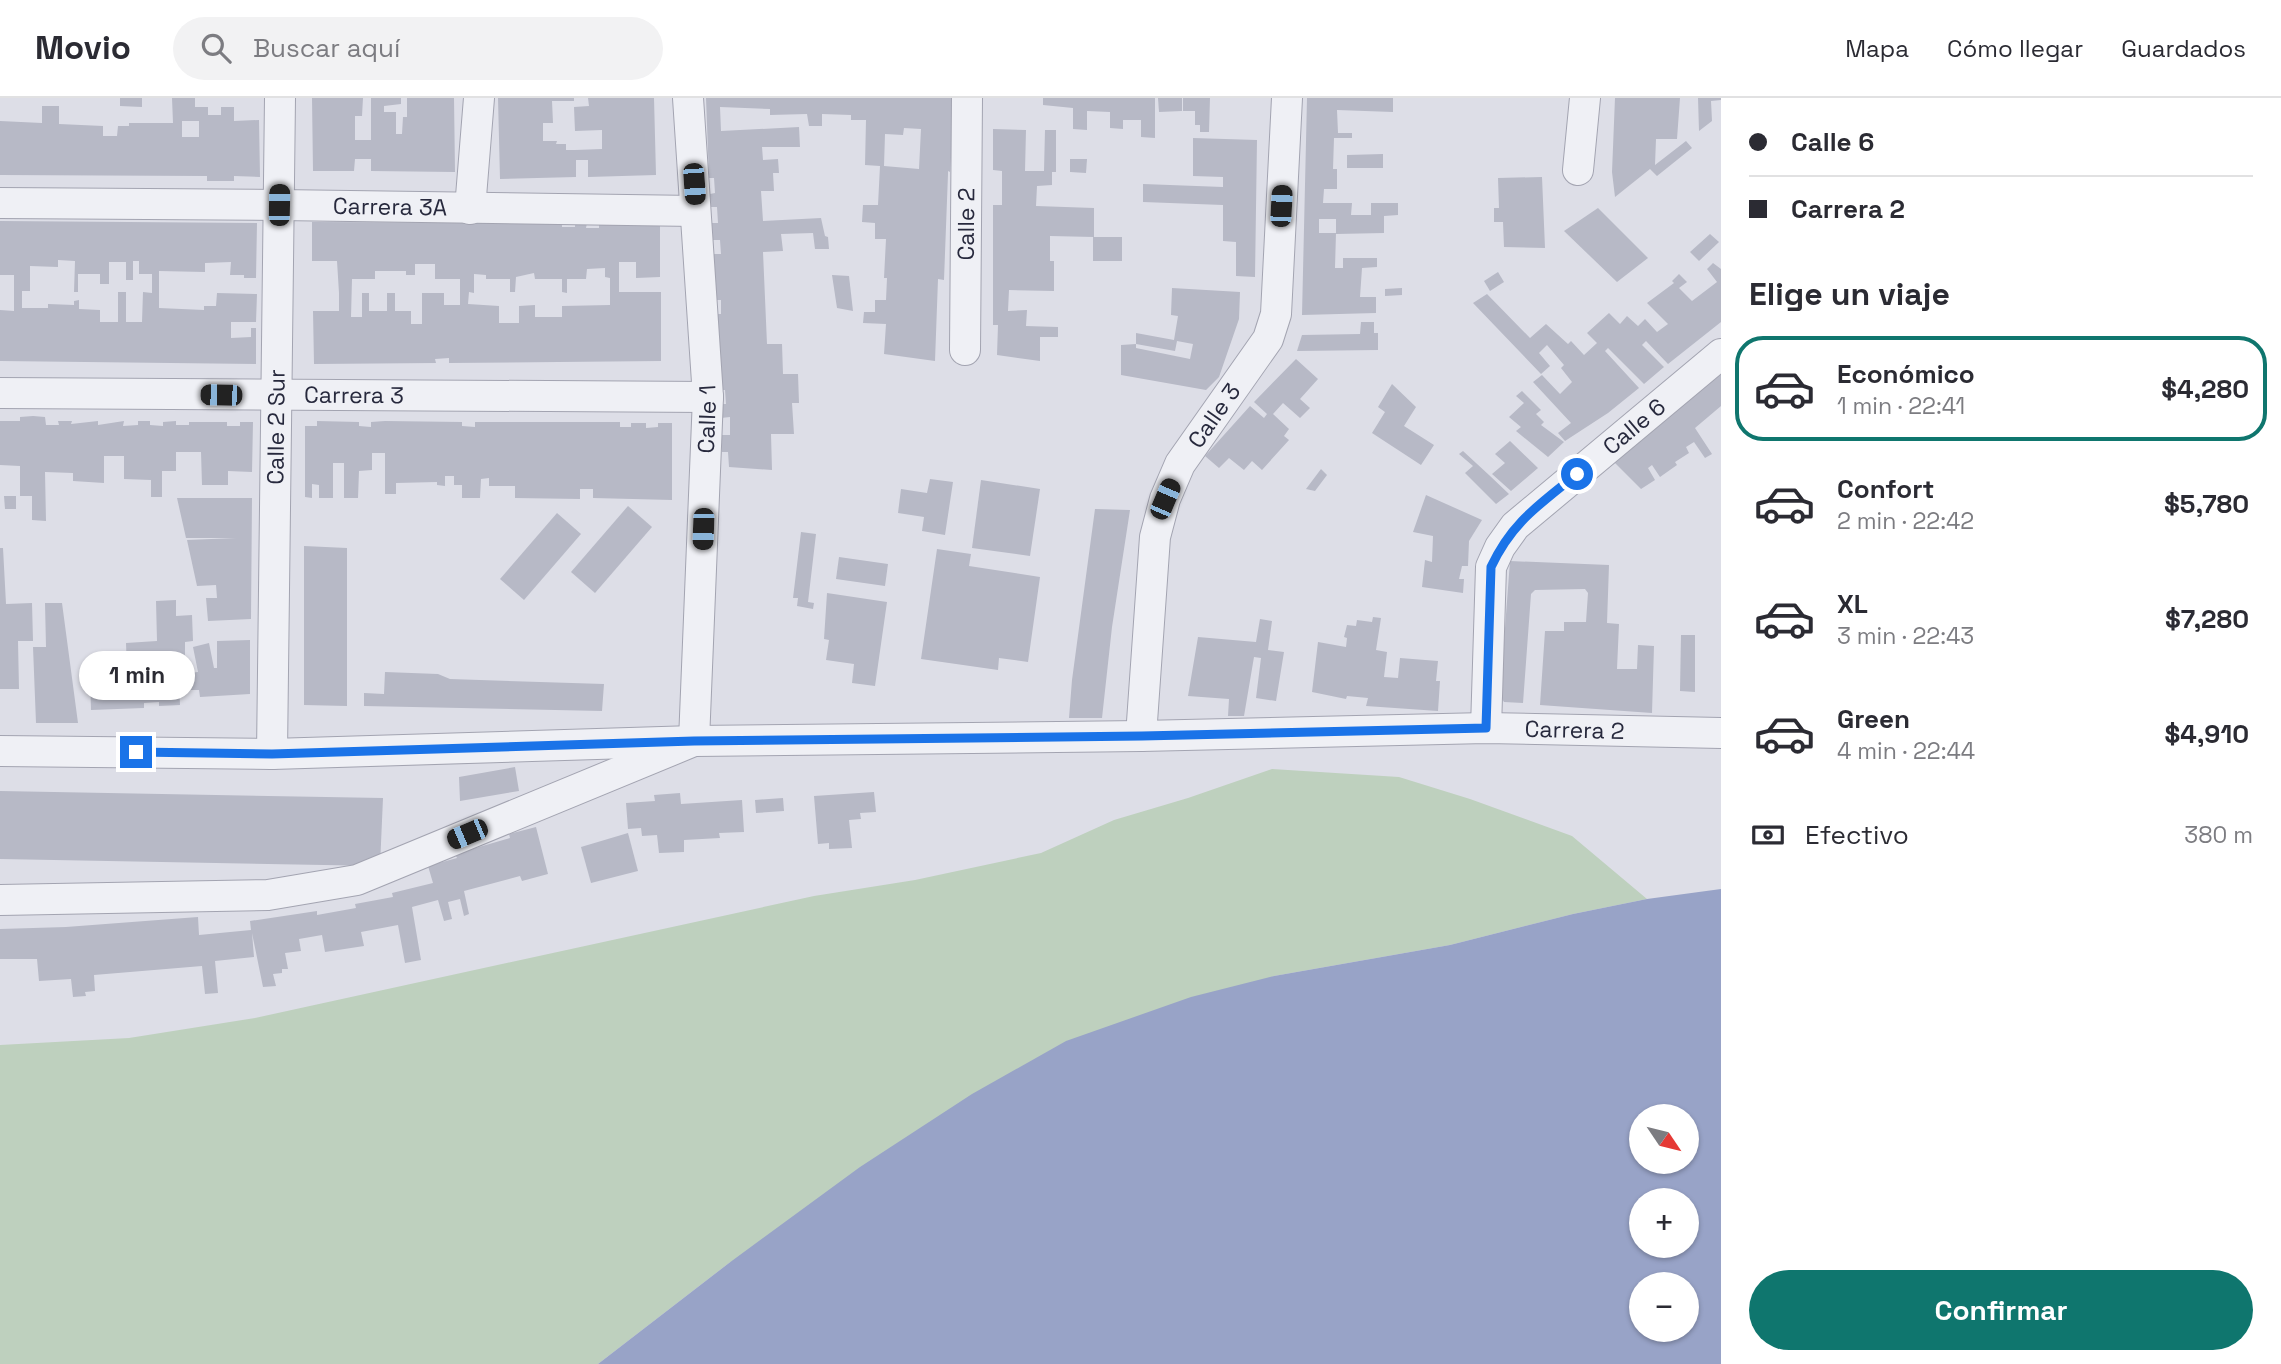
<!DOCTYPE html>
<html lang="es">
<head>
<meta charset="utf-8">
<style>
	body { margin:0; font-family:"Space Grotesk",sans-serif; background:#f2f2f3; color:#2b2b33; height:100vh; display:flex; flex-direction:column; font-size:26px; white-space:nowrap }
	* { box-sizing:border-box; margin:0 }
	p { font-size:23px; color:#7c7c81 }
	.icon { flex:none; width:38px; height:38px; fill:none; stroke:currentColor; stroke-width:2; stroke-linecap:round; stroke-linejoin:round }
	.map { position:relative; flex:1; overflow:hidden }
	.sheet { display:flex; flex-direction:column; background:#fff; width:560px }
	.sheet>* { flex:none }
	.banner { display:grid; align-content:center; height:154px; padding:0 28px; background:#fff }
	.needle { width:46px; rotate:125deg }
	.fabs { position:absolute; left:1629px; top:1006px; display:grid; gap:14px }
	.fabs a { display:grid; place-items:center; width:70px; height:70px; border-radius:50%; background:#fff; box-shadow:0 2px 5px #0004; font-size:35px }
	.end { position:absolute; width:32px; height:32px; margin:-16px; border:9px solid #1a73e8; background:#fff; box-shadow:0 0 0 4px #fff }
	.from { border-radius:50% }
	.bubble { position:absolute; height:49px; border-radius:24px; background:#fff; box-shadow:0 2px 5px #0004; font-size:23px; font-weight:800; line-height:49px; text-align:center }
	.car { position:absolute; width:21px; height:42px; margin:-21px -10px; border-radius:9px; box-shadow:0 0 5px 2px #0007; background:linear-gradient(#222 24%,#8ab4d8 0 40%,#222 0 76%,#8ab4d8 0 86%,#222 0) }
	.banner b { display:flex; align-items:center; gap:24px; height:66px; font-size:26px }
	.banner b+b { border-top:2px solid #e1e1e2 }
	.banner i { width:18px; height:18px; background:#2b2b33 }
	ul { padding:0; list-style:none }
	li { display:flex; align-items:center; gap:21px; height:105px; margin:0 14px 10px; padding:0 14px; border:4px solid transparent; border-radius:28px }
	li div { flex:1 }
	li b { display:block; font-size:26px }
	li em { font-style:normal; font-weight:800 }
	li.current { border-color:#0f766e }
	li>.icon { width:63px; height:63px; stroke-width:1.5 }
	h2 { padding:0 28px; font-size:32px; line-height:84px }
	.pay { display:flex; align-items:center; gap:18px; height:77px; padding:0 28px; font-size:26px }
	.pay p { margin-inline-start:auto }
	.cta { display:flex; gap:14px; margin-top:auto; padding:14px 28px }
	.cta a { flex:1; height:80px; border-radius:42px; background:#0f766e; color:#fff; font-size:28px; font-weight:800; line-height:80px; text-align:center }
	header { display:flex; align-items:center; gap:42px; box-sizing:border-box; height:98px; padding:0 35px; background:#fff; border-bottom:2px solid #e1e1e2 }
	header strong { font-size:33px }
	nav { display:flex; gap:38px; margin-inline-start:auto; font-size:24px }
	.search { width:490px; height:63px; background:#f2f2f3; display:flex; align-items:center; gap:18px; box-sizing:border-box; padding:0 24px; border-radius:38px; color:#7c7c81; font-size:26px }
	main { display:flex; flex:1; min-height:0 }
	.map>svg:first-child { display:block }
	.green { fill:#bed0be }
	.water { fill:#98a3c7; fill-rule:evenodd }
	.building { fill:#b7b9c6; fill-rule:evenodd }
	.lines { fill:none; stroke-linecap:round; stroke-linejoin:round }
	.minor-casing { stroke:#a3a4b1; stroke-width:32 }
	.minor { stroke:#eff0f5; stroke-width:30 }
	.route { stroke:#1a73e8; stroke-width:9 }
	.labels { text-anchor:middle; dominant-baseline:central; stroke-width:7; stroke-linejoin:round; paint-order:stroke }
	.street-label { font-size:23px; fill:#27293d; stroke:#ecedf4 }
</style>
</head>
<body>
<header>
<strong>Movio</strong>
<div class="search"><svg class="icon" aria-label="search" viewBox="0 0 24 24"><circle cx="10" cy="10" r="6"/><path d="M15 15l6 6"/></svg>Buscar aquí</div>
<nav><a>Mapa</a><a>Cómo llegar</a><a>Guardados</a></nav>
</header>
<main>
<div class="map">
<svg width="1721" height="1266" viewBox="0 0 1721 1266">
	<rect width="100%" height="100%" fill="#dddee7"/>
	<polygon class="green" points="1272,671 1399,679 1470,701 1572,738 1647,801 1573,816 1450,847 1274,878 729,1165 598,1266 0,1266 0,947 129,940 255,920 814,798 915,782 1041,755 1114,722 1188,700"/>
	<path class="water" d="M1721 791V1266H598L729 1165 860 1069 972 996 1066 943 1191 899 1274 878 1450 847 1573 816 1647 801ZM1642 1018H1687V1064H1642ZM1642 1102H1687V1148H1642ZM1642 1186H1687V1232H1642Z"/>
	<g class="building">
		<polygon points="120,0 142,0 142,9 120,8"/>
		<path d="M172 0H195V9H208V17H221V9H234V23L259 22 260 79 234 78V83H207V78L0 77V23L42 25V8H59V26L103 28V38H117L118 28H129V25H173ZM182 23H199V39H182Z"/>
		<polygon points="312,0 363,0 362,18 355,18 355,42 371,42 371,0 401,0 401,6 384,8 384,14 396,14 396,36 402,36 403,19 407,19 407,0 454,0 455,74 371,73 371,61 355,61 354,73 313,73"/>
		<polygon points="498,0 574,0 574,3 552,3 553,25 543,25 543,43 557,43 556,46 566,46 566,52 575,52 602,51 602,32 575,33 574,9 589,8 588,0 654,0 656,77 588,79 588,62 576,62 576,79 500,81"/>
		<path d="M706 0H955L950 74 948 73V76L944 182 938 181 935 263 884 256 886 226 863 225 864 214H875V202H886L887 180H884L886 141H875V125L862 124 863 107H878L880 68 865 67 866 22H851V17L822 16V28H809L807 16 770 17V11L720 9 721 33 799 29 800 49H762L763 62 778 61 779 75H773L774 93H761L763 123 821 120 825 138 828 139 829 151H815L813 135 781 136 783 153 763 154 767 246H782L783 276H798L799 305H792L794 336H771L772 372 729 369 728 354H722V337H730V319L721 320 720 306H726L725 292H719L716 216H721V202H715L713 156H721L720 142H713L712 125H718L717 109H711L710 96 715 95 714 80H709ZM904 30 921 31 919 71 884 68 885 36 903 37Z"/>
		<polygon points="1043,0 1155,0 1155,40 1141,39 1141,22 1123,22 1123,31 1110,30 1110,14 1087,13 1087,32 1073,31 1073,10 1043,7"/>
		<polygon points="1158,0 1182,0 1182,13 1159,14"/>
		<polygon points="1183,0 1210,0 1209,34 1200,34 1200,27 1195,27 1195,13 1183,13"/>
		<polygon points="1307,0 1393,0 1393,14 1337,12 1338,35 1352,35 1352,40 1334,40 1333,71 1337,71 1337,91 1324,91 1323,105 1352,105 1351,117 1371,117 1371,105 1398,105 1398,117 1384,118 1384,135 1336,136 1336,121 1319,121 1319,135 1336,135 1335,170 1343,170 1343,160 1377,160 1377,169 1362,170 1360,199 1376,199 1376,215 1302,217"/>
		<polygon points="1615,0 1680,0 1677,41 1656,41 1655,67 1686,43 1692,50 1657,78 1650,71 1615,99 1612,74"/>
		<polygon points="1698,0 1721,0 1721,2 1711,3 1712,23 1699,33"/>
		<polygon points="993,31 1026,32 1025,73 1044,73 1045,32 1056,32 1056,74 1052,74 1052,87 1037,88 1036,108 1094,110 1094,139 1050,138 1050,163 1054,163 1054,193 1009,192 1008,213 1027,212 1026,228 1058,229 1058,239 1040,239 1040,263 997,257 998,227 993,227 993,107 1002,107 1002,73 993,72"/>
		<polygon points="1193,40 1257,42 1255,179 1236,178 1236,144 1223,143 1223,107 1143,104 1143,86 1223,89 1223,79 1193,78"/>
		<polygon points="1383,56 1383,70 1347,70 1347,57"/>
		<polygon points="1070,61 1087,61 1086,75 1070,74"/>
		<polygon points="1542,79 1545,150 1504,149 1503,124 1494,124 1494,110 1499,110 1498,80"/>
		<polygon points="1598,110 1648,160 1617,184 1564,133"/>
		<path d="M0 123 257 125 256 180H244V177H230L231 164 205 165V174L159 173V210L204 212V208H216L217 195 257 196 256 224H231V240L251 239V230H256V266L0 263V212L14 213V177H0ZM58 162 75 163 74 194H78V176H100V186H109V164H126V182H133V163H139V176H152V195L143 194 142 224H126V194H118V224H100V212L79 211V202L74 203V207L48 206V210H22V193H30V168L58 169Z"/>
		<path d="M312 124 562 125V129H575V125H587L586 130H599V125L660 126V179L636 180V164H619V194H661V263L449 265V260L435 261 436 265 314 266 313 213H339V195L337 163H312ZM415 166H435V181H460V207H444V195H422V226H411V213H395V195H387V213H369V195H362V219H351L352 181H375V173H406V177H415ZM605 170V179L610 180V207L562 208V219H535V207L519 208V225H499V208L468 206 469 194 474 195V176L486 177V181H510V194H515L516 179 534 175 535 181H562V194L567 195V181H586L587 171Z"/>
		<polygon points="1710,136 1719,144 1699,163 1690,154"/>
		<rect x="1093" y="139" width="29" height="24"/>
		<polygon points="1713,165 1721,171 1721,224 1668,266 1646,243 1642,247 1664,269 1644,286 1608,250 1605,253 1639,290 1608,315 1565,343 1558,335 1571,325 1533,284 1542,277 1560,296 1572,284 1561,270 1564,267 1547,247 1539,255 1550,268 1541,276 1473,205 1487,196 1530,240 1546,226 1568,246 1571,243 1584,257 1597,245 1587,235 1609,215 1620,226 1627,218 1638,228 1645,221 1657,234 1668,226 1647,205 1674,185 1672,183 1679,176 1687,184 1679,190 1692,203 1717,184 1707,171"/>
		<polygon points="1498,174 1504,184 1490,193 1484,183"/>
		<polygon points="832,177 849,178 853,213 837,210"/>
		<path d="M1172 190 1240 194 1239 221 1219 279 1206 292 1121 277V247L1136 246V235L1174 242 1178 218 1171 217ZM1177 243 1193 246 1190 261 1136 250V246L1175 253Z"/>
		<polygon points="1402,190 1402,197 1385,198 1385,191"/>
		<polygon points="1361,224 1374,224 1374,235 1378,235 1378,252 1297,253 1302,237 1360,236"/>
		<polygon points="1296,261 1318,281 1300,301 1310,310 1300,320 1283,305 1273,316 1289,331 1284,338 1289,342 1262,372 1252,363 1244,372 1229,360 1219,370 1205,358 1250,308 1264,320 1267,316 1254,304"/>
		<polygon points="1721,267 1721,308 1695,330 1712,356 1705,360 1694,344 1686,349 1689,355 1675,364 1677,367 1660,379 1652,367 1648,370 1655,382 1641,391 1607,357"/>
		<polygon points="1392,286 1416,309 1404,328 1434,347 1421,367 1372,335 1385,314 1378,309"/>
		<polygon points="1522,293 1541,312 1536,316 1544,324 1541,327 1564,344 1548,359 1516,333 1521,329 1509,319 1524,305 1516,298"/>
		<polygon points="33,318 45,319 46,327 59,327 58,323 72,323 71,326 98,323 98,327 124,323 123,328 138,327 138,323 150,323 150,327 163,328 163,324 176,323 176,327 189,327 189,324 227,324 227,328 240,328 240,324 253,324 252,374 228,373 228,387 202,387 201,354 176,354 176,373 162,373 162,399 151,399 151,382 124,381 124,358 104,358 104,385 73,383 73,375 45,374 46,423 32,422 32,398 20,398 20,368 0,367 0,323 20,323 20,319"/>
		<polygon points="317,323 359,324 359,328 371,329 371,324 385,323 462,324 462,328 475,329 475,324 620,324 620,329 631,329 631,325 646,325 646,330 658,329 658,325 672,325 672,402 593,400 593,391 580,391 580,401 515,400 515,388 489,388 489,380 481,381 480,400 462,400 462,387 454,387 454,378 445,378 445,388 437,387 437,384 396,385 396,396 385,396 385,355 372,355 372,372 359,373 358,400 344,400 344,365 333,365 333,400 319,400 319,387 312,386 312,400 305,399 305,328 317,328"/>
		<polygon points="1510,343 1538,370 1511,393 1492,376 1505,365 1495,356"/>
		<polygon points="1463,353 1489,377 1509,396 1496,406 1465,375 1473,368 1459,356"/>
		<polygon points="1321,371 1327,377 1315,393 1306,391"/>
		<polygon points="930,381 953,384 945,437 922,433 924,419 898,415 901,391 927,395"/>
		<polygon points="981,382 1040,391 1030,458 972,450"/>
		<polygon points="1426,397 1482,422 1469,443 1468,468 1462,468 1459,481 1464,481 1463,495 1422,489 1425,462 1432,464 1433,438 1413,434"/>
		<polygon points="4,398 16,398 16,411 5,411"/>
		<polygon points="177,400 252,400 251,521 208,523 206,500 217,500 216,487 197,488 187,442 236,440 186,440"/>
		<polygon points="628,408 652,429 595,495 571,474"/>
		<polygon points="1095,411 1130,412 1112,529 1102,620 1069,620 1072,582"/>
		<polygon points="557,415 581,436 524,502 500,481"/>
		<polygon points="801,434 816,436 808,504 814,505 813,511 797,508 798,500 793,500"/>
		<polygon points="304,448 347,450 347,608 304,607"/>
		<polygon points="0,450 3,450 6,506 32,505 33,543 18,543 19,591 0,591"/>
		<polygon points="937,451 971,456 969,468 1040,479 1028,564 999,560 998,572 921,561"/>
		<polygon points="839,459 888,466 885,488 836,481"/>
		<polygon points="1510,463 1609,467 1607,525 1619,526 1617,571 1637,571 1638,547 1654,548 1652,615 1540,607 1545,533 1564,533 1564,524 1586,524 1588,495 1585,491 1535,492 1531,496 1523,605 1504,604 1500,597"/>
		<polygon points="827,495 887,504 875,588 852,585 854,566 826,562 829,542 824,541"/>
		<polygon points="176,502 176,518 192,517 193,543 185,544 185,559 178,559 180,607 159,608 159,604 144,605 144,610 91,612 90,574 127,573 126,545 157,543 156,503"/>
		<polygon points="45,505 62,505 78,625 36,625 33,549 46,549"/>
		<polygon points="1373,519 1381,520 1376,552 1387,554 1384,579 1398,580 1400,560 1438,563 1436,583 1440,583 1438,613 1366,608 1368,600 1347,598 1346,601 1312,594 1318,544 1346,549 1347,540 1344,539 1347,527 1356,528 1357,522 1372,524"/>
		<polygon points="1260,521 1272,523 1268,552 1284,554 1276,603 1256,600 1261,560 1254,559 1244,618 1228,618 1229,601 1188,598 1198,539 1256,544"/>
		<polygon points="1681,537 1695,537 1695,594 1680,593"/>
		<polygon points="250,542 250,596 200,599 199,592 189,592 189,575 198,574 193,549 209,545 214,570 217,570 217,543"/>
		<polygon points="385,574 438,576 450,581 604,586 602,613 364,608 364,595 384,596"/>
		<polygon points="515,669 519,693 460,703 459,679"/>
		<polygon points="0,693 383,700 380,768 0,761"/>
		<polygon points="874,694 876,714 860,715 861,721 849,722 852,750 829,751 829,745 818,746 814,698"/>
		<polygon points="680,695 681,706 742,702 744,734 719,735 720,740 684,742 684,754 659,755 657,737 642,738 641,730 628,731 626,705 655,703 654,697"/>
		<polygon points="783,700 784,713 756,715 755,702"/>
		<polygon points="536,729 548,776 522,783 520,778 464,793 469,816 464,818 460,801 448,804 452,821 444,823 438,802 412,809 421,862 405,865 398,827 361,834 364,848 325,854 322,837 299,841 301,853 285,855 288,871 282,871 282,875 273,876 276,888 263,889 252,835 254,859 215,863 218,895 205,896 202,868 94,877 95,893 85,894 86,898 73,899 71,881 39,883 37,861 0,861 0,831 66,829 198,819 199,837 251,832 250,823 317,813 317,817 356,810 355,806 393,799 392,795 433,785 428,768 457,760 455,756 510,740 509,736"/>
		<polygon points="628,735 638,773 591,785 581,749"/>
	</g>
	<g class="lines">
		<defs>
			<g id="minor">
				<polyline points="1578,72 1585,0"/>
				<path id="s1" d="M0 105 279 107 695 113"/>
				<polyline points="470,111 479,0"/>
				<path id="s2" d="M965 252 967 0"/>
				<path id="s3" d="M0 295 708 299"/>
				<path id="s4" d="M1486 630 1491 469 1500 449 1515 428 1721 256"/>
				<path id="s5" d="M1141 638 1155 439 1165 401 1180 366 1268 241 1276 216 1287 0"/>
				<path id="s6" d="M0 653 272 656 694 643 1141 638 1486 630 1721 635"/>
				<path id="s7" d="M272 656 280 0"/>
				<path id="s8" d="M0 802 268 797 357 782 694 643 708 299 688 0"/>
			</g>
		</defs>
		<use href="#minor" class="minor-casing"/>
		<use href="#minor" class="minor"/>
	</g>
	<g class="lines">
		<path class="route" d="M136 654 272 656 694 643 1142 638 1486 630 1491 469C1512 424 1539 407 1577 376"/>
	</g>
	<g class="labels">
		<g class="street-label">
			<text stroke="none"><textPath href="#s1" startOffset="390">Carrera 3A</textPath></text>
			<text stroke="none"><textPath href="#s2" startOffset="126">Calle 2</textPath></text>
			<text stroke="none"><textPath href="#s3" startOffset="354">Carrera 3</textPath></text>
			<text stroke="none"><textPath href="#s5" startOffset="336">Calle 3</textPath></text>
			<text stroke="none"><textPath href="#s8" startOffset="1045">Calle 1</textPath></text>
			<text stroke="none"><textPath href="#s7" startOffset="327">Calle 2 Sur</textPath></text>
			<text stroke="none"><textPath href="#s4" startOffset="364">Calle 6</textPath></text>
			<text stroke="none"><textPath href="#s6" startOffset="1575">Carrera 2</textPath></text>
		</g>
	</g>
</svg>
<div class="fabs">
<a><svg class="needle" viewBox="-14 -14 28 28"><path d="M0-13l5 13h-10z" fill="#e53935"/><path d="M0 13l5-13h-10z" fill="#7c7c81"/></svg></a>
<a>+</a>
<a>−</a>
</div>
<i class="end from" style="left:1577px;top:376px"></i>
<i class="end" style="left:136px;top:654px"></i>
<div class="bubble" style="left:79px;top:553px;width:116px">1 min</div>
<i class="car" style="left:694px;top:86px;rotate:176deg"></i>
<i class="car" style="left:279px;top:107px;rotate:1deg"></i>
<i class="car" style="left:1281px;top:108px;rotate:3deg"></i>
<i class="car" style="left:221px;top:297px;rotate:271deg"></i>
<i class="car" style="left:1165px;top:401px;rotate:23deg"></i>
<i class="car" style="left:703px;top:431px;rotate:182deg"></i>
<i class="car" style="left:467px;top:736px;rotate:247deg"></i>
</div>
<section class="sheet">
<div class="banner">
<b><i class="from"></i>Calle 6</b>
<b><i></i>Carrera 2</b>
</div>
<h2>Elige un viaje</h2>
<ul>
<li class="current"><svg class="icon" aria-label="car" viewBox="0 0 24 24"><path d="M5 17H2v-5l4-1 3-4h7l3 4 3 1v5h-3M9 17h6M6 11h13"/><circle cx="7" cy="17" r="2"/><circle cx="17" cy="17" r="2"/></svg><div><b>Económico</b><p>1 min · 22:41</p></div><em>$4,280</em></li>
<li><svg class="icon" aria-label="car" viewBox="0 0 24 24"><path d="M5 17H2v-5l4-1 3-4h7l3 4 3 1v5h-3M9 17h6M6 11h13"/><circle cx="7" cy="17" r="2"/><circle cx="17" cy="17" r="2"/></svg><div><b>Confort</b><p>2 min · 22:42</p></div><em>$5,780</em></li>
<li><svg class="icon" aria-label="car" viewBox="0 0 24 24"><path d="M5 17H2v-5l4-1 3-4h7l3 4 3 1v5h-3M9 17h6M6 11h13"/><circle cx="7" cy="17" r="2"/><circle cx="17" cy="17" r="2"/></svg><div><b>XL</b><p>3 min · 22:43</p></div><em>$7,280</em></li>
<li><svg class="icon" aria-label="car" viewBox="0 0 24 24"><path d="M5 17H2v-5l4-1 3-4h7l3 4 3 1v5h-3M9 17h6M6 11h13"/><circle cx="7" cy="17" r="2"/><circle cx="17" cy="17" r="2"/></svg><div><b>Green</b><p>4 min · 22:44</p></div><em>$4,910</em></li>
</ul>
<div class="pay"><svg class="icon" aria-label="cash" viewBox="0 0 24 24"><path d="M3 7h18v10H3z"/><circle cx="12" cy="12" r="2"/></svg>Efectivo<p>380 m</p></div>
<div class="cta"><a>Confirmar</a></div>
</section>
</main>
</body>
</html>
